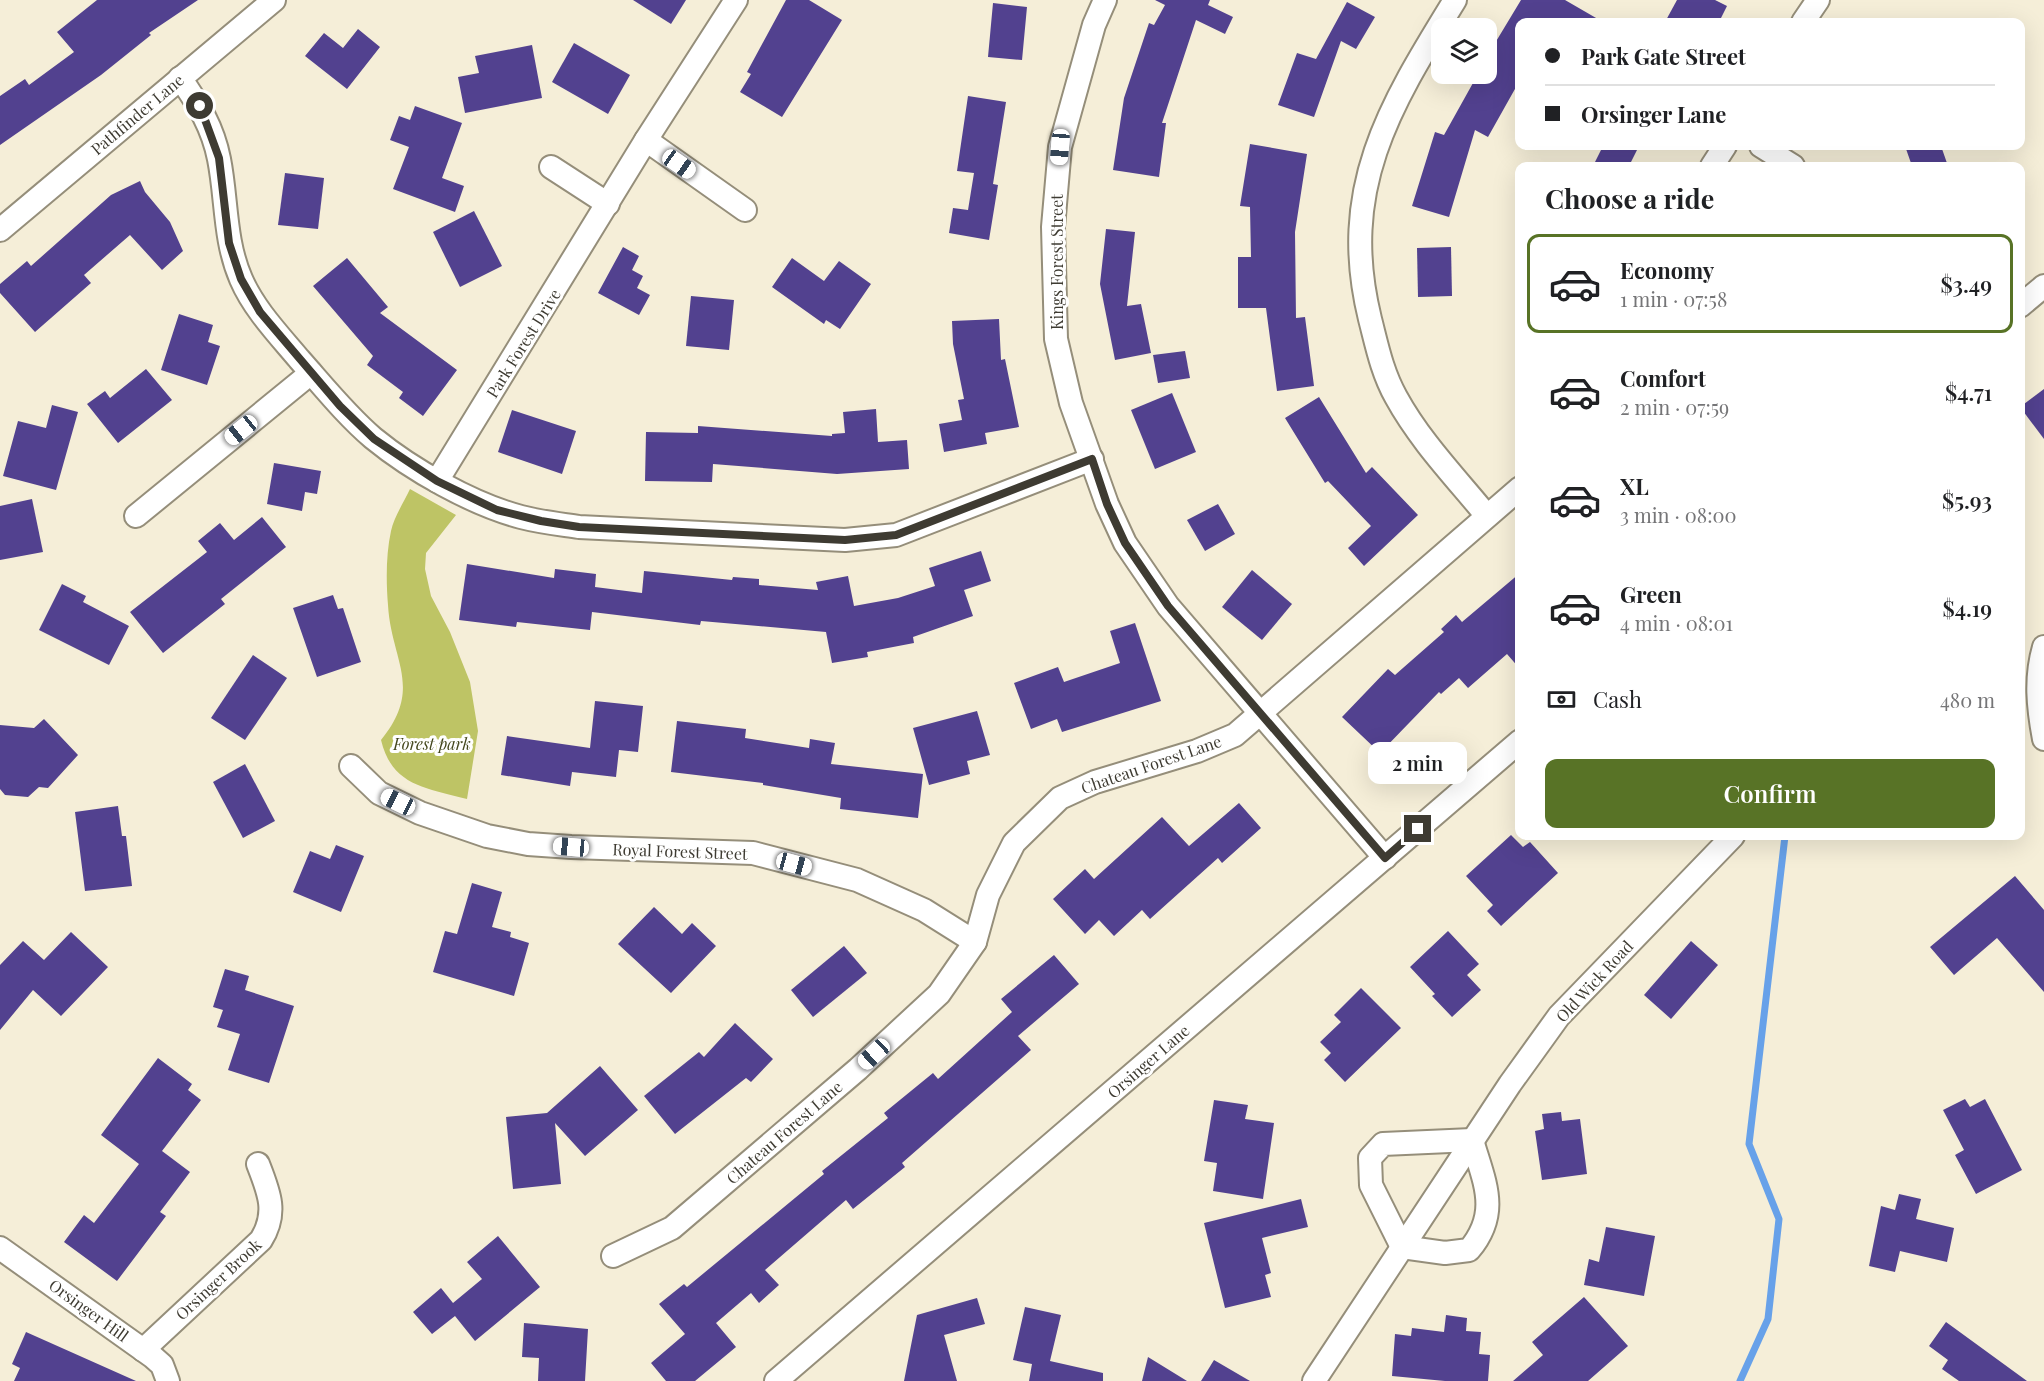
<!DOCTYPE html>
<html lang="en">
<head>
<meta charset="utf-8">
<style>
	body { margin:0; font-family:"Playfair Display",serif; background:#f2f2f2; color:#202124; height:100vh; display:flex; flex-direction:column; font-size:22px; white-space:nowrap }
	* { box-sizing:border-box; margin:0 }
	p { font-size:20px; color:#757577 }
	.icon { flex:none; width:33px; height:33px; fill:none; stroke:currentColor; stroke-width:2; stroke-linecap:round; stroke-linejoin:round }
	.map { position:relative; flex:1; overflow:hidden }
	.details { position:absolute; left:1515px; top:162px; width:510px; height:678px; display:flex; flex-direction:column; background:#fff; border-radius:12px; box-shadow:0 6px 24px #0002 }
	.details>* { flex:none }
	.banner { position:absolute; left:1515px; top:18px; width:510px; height:132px; border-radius:12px; box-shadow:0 6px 24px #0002; display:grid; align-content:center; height:132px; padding:0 30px; background:#fff }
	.buttons { position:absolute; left:1431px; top:18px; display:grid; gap:12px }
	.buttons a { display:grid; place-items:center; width:66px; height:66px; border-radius:12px; background:#fff; box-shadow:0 6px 24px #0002; font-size:30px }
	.end { position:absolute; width:27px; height:27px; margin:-14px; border:8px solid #3e3b32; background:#fff; box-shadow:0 0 0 3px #fff }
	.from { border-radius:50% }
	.bubble { position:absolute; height:42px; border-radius:12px; background:#fff; box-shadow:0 6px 24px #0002; font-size:20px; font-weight:600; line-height:42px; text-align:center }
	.car { position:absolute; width:18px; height:36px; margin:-18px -9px; border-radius:8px; box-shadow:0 0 4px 2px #0007; background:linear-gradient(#fff 24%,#345 0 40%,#fff 0 76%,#345 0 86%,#fff 0) }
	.banner b { display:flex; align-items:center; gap:21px; height:57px; font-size:22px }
	.banner b+b { border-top:2px solid #e0e0e0 }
	.banner i { width:15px; height:15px; background:#202124 }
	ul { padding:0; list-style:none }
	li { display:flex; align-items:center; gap:18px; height:99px; margin:0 12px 9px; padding:0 18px; border:3px solid transparent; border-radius:12px }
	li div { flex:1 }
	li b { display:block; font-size:22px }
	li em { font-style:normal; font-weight:600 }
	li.active { border-color:#587326 }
	li>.icon { width:54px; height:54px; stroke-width:1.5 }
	h2 { padding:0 30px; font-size:27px; line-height:72px }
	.pay { display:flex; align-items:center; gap:15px; height:66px; padding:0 30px; font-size:22px }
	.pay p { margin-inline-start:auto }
	.primary-button { display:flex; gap:12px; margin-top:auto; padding:12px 30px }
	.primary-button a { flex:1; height:69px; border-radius:12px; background:#587326; color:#fff; font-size:24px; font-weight:600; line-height:69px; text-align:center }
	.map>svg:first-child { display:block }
	.green { fill:#bec465 }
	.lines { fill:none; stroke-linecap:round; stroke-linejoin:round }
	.stream { stroke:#67a1e9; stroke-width:7 }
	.building { fill:#52418f }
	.street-casing { stroke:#958e7a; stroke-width:26 }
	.street { stroke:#fff; stroke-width:22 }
	.route { stroke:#3e3b32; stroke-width:8 }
	.labels { text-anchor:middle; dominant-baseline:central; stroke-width:6; stroke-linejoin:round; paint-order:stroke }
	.street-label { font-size:16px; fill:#3e3b32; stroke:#fff }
	.park-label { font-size:16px; font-style:italic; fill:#43461c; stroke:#fff }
</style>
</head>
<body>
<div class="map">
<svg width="2044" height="1381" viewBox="0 0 2044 1381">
	<rect width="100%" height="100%" fill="#f5eed8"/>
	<path class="green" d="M410 489 456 515 426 553 425 569 431 596 450 632 470 682 478 731 467 799C426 788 392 786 381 740 424 688 391 660 388 605 386 581 386 554 391 531 394 517 404 502 410 489Z"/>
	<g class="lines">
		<polyline class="stream" points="1740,1381 1768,1319 1779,1219 1749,1144 1785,836"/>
	</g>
	<g class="building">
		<polygon points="97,0 198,0 149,33 151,35 101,75 0,145 0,96 25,79 29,85 74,52 57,32"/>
		<polygon points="633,0 686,0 671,24"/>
		<polygon points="786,0 809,0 842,20 782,117 740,92 751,74 747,72"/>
		<polygon points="1155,0 1210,0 1208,5 1233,17 1225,34 1196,20 1162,123 1166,123 1159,177 1113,170 1124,98 1149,23 1154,25 1165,5"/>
		<polygon points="1521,0 1565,0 1603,22 1520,22 1520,80 1488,137 1475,130 1449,217 1412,206 1435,132 1444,135 1478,74 1486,74 1486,58"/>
		<polygon points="1677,0 1715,0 1727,6 1719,22 1665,22"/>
		<polygon points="1347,2 1375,17 1356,49 1341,41 1314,117 1278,105 1297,53 1316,59"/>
		<polygon points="993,3 1027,7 1022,60 988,57"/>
		<polygon points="358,29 380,47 347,89 305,56 324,33 343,48"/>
		<polygon points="574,43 630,75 608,114 552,82"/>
		<polygon points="532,45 542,98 465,113 458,77 479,73 475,56"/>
		<polygon points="968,96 1006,102 993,184 998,185 989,240 949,233 953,208 968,210 974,173 957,171"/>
		<polygon points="415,106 462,123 442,178 464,186 455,212 393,189 409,147 390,140 399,116 410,120"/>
		<polygon points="1250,144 1307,154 1295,232 1296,318 1305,317 1314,386 1277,391 1266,308 1238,308 1238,257 1251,257 1250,207 1240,206"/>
		<polygon points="1603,146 1639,146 1629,166 1593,166"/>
		<polygon points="1905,146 1941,146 1948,166 1912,166"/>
		<polygon points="285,173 324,178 318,229 278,225"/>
		<polygon points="140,181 145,192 170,222 183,251 162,270 130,235 84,275 91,283 35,332 0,293 0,284 27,261 31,266 111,195"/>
		<polygon points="474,211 502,266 460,287 433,232"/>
		<polygon points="1106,229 1135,232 1127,306 1141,304 1151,353 1115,360 1100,284"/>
		<polygon points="623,247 639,256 632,270 643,276 637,288 650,295 639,315 598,293"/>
		<polygon points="1451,247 1452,296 1418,297 1417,248"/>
		<polygon points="347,258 388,307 380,313 457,370 423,416 399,398 403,392 367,365 373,356 313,286"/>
		<polygon points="792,258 824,281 839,261 871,284 840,329 826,320 824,324 772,287"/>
		<polygon points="691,296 734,300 729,350 686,346"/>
		<polygon points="179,314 213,325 208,342 220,346 207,385 161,370"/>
		<polygon points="999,319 1001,360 1005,359 1019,427 985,433 987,444 944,452 939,424 962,420 958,400 964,399 953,344 952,321"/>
		<polygon points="1185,351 1190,378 1158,383 1153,355"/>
		<polygon points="146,369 172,400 118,443 87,404 105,391 110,398"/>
		<polygon points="2044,389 2044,439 2020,407"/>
		<polygon points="1172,393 1196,452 1155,469 1131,410"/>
		<polygon points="1319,397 1366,473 1372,467 1418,515 1364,566 1348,548 1371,526 1328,481 1325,483 1285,418"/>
		<polygon points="52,405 78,412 56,490 3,476 18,421 46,428"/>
		<polygon points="876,409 878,442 907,440 909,469 837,474 713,464 712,482 645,481 646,432 698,433 698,426 832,436 832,434 845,433 843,412"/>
		<polygon points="512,410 576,431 562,474 498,452"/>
		<polygon points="274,463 321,471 317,494 305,492 302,511 267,504"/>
		<polygon points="32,499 43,552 0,560 0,506"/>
		<polygon points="1218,504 1235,534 1205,551 1187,520"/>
		<polygon points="262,517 286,547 221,599 225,604 163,653 130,612 207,552 198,541 220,523 234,540"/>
		<polygon points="981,551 991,581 964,590 973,616 913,637 914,643 867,652 868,657 832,663 826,632 701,621 700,625 592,612 590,630 517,622 516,627 459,620 467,564 554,578 555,569 596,574 595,587 642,593 644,571 732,580 733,577 759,579 759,585 818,590 816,582 848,576 854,606 898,598 935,586 929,568"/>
		<polygon points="1252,570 1292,604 1262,640 1222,607"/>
		<polygon points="1520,573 1520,669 1507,654 1468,688 1459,678 1441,694 1439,692 1380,753 1342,717 1388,669 1395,675 1444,632 1441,629 1456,615 1462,622"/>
		<polygon points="62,584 86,596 83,602 129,626 109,665 39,630"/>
		<polygon points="333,595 338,609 343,608 361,662 317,677 293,608"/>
		<polygon points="1135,623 1161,701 1062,732 1057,719 1031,729 1014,683 1058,667 1064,682 1120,663 1110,631"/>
		<polygon points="253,655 287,678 245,740 211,718"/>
		<polygon points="595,701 643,706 638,752 619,750 616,777 572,772 570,786 501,775 507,736 590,748"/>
		<polygon points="977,711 990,755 967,761 970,774 929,785 913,728"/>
		<polygon points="44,719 78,755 48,788 39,787 28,797 5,795 0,789 0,725 34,728"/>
		<polygon points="677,721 746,729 745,738 809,748 810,739 835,743 831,764 923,774 918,818 840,809 841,798 763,785 763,783 671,772"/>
		<polygon points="245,764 275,821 243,838 213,782"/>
		<polygon points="1239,803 1261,828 1222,863 1218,858 1150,919 1142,910 1114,936 1099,920 1085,934 1053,899 1085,869 1094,879 1162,817 1189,846"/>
		<polygon points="118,806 122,836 126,836 132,886 85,891 75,812"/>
		<polygon points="1511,835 1523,847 1530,842 1558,873 1501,926 1487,911 1493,905 1466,876"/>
		<polygon points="336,845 364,856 341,912 293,892 310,851 330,859"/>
		<polygon points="2015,876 2044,910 2044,992 1997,938 1954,975 1930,947"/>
		<polygon points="472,883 502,892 492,927 511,932 510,937 529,943 514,996 433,972 445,931 457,934"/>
		<polygon points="654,907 682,934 692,923 716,946 671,993 618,944"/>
		<polygon points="1448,931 1479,964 1467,975 1481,990 1452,1017 1432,996 1435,994 1410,967"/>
		<polygon points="71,932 108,967 61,1016 33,990 0,1030 0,965 23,941 44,960"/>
		<polygon points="1691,941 1718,965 1671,1019 1644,995"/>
		<polygon points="844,946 867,973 813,1017 791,990"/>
		<polygon points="1054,955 1079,984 1018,1036 1031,1050 902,1163 905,1167 853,1209 846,1200 765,1270 779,1285 759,1303 751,1293 716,1323 736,1347 695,1381 666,1381 651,1363 685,1334 659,1304 684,1284 687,1287 824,1174 822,1171 888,1118 884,1113 933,1073 938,1079 1012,1012 1001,999"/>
		<polygon points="225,969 249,976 245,990 294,1006 269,1083 228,1070 240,1034 217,1027 223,1010 213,1007"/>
		<polygon points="1361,988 1401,1028 1345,1082 1324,1060 1331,1053 1320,1042 1341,1022 1334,1015"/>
		<polygon points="735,1023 773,1059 751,1082 746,1078 675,1134 644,1096 699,1052 704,1057"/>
		<polygon points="158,1058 192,1084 188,1090 201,1100 162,1151 190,1172 160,1212 166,1216 117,1281 64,1242 84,1215 94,1223 139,1164 101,1135"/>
		<polygon points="600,1066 638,1110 585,1156 555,1123 561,1184 513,1189 506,1117 547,1113"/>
		<polygon points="1965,1099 1970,1107 1985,1099 2022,1170 1976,1194 1955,1155 1964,1150 1943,1110"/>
		<polygon points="1214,1100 1248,1105 1245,1119 1274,1123 1263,1199 1213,1191 1217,1163 1204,1161"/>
		<polygon points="1561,1112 1562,1121 1580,1119 1587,1174 1542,1180 1535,1131 1544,1129 1542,1114"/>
		<polygon points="1899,1194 1921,1199 1916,1219 1954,1228 1947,1262 1900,1251 1895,1272 1869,1266 1881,1206 1895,1210"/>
		<polygon points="1301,1199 1308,1227 1262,1238 1271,1273 1265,1275 1271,1297 1225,1308 1204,1223"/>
		<polygon points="1606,1227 1655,1236 1644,1296 1584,1285 1589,1259 1599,1262"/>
		<polygon points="498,1236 540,1287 475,1341 455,1316 432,1334 413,1312 441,1288 453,1303 482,1279 467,1262"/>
		<polygon points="1584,1297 1628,1346 1588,1381 1513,1381 1543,1355 1532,1342"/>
		<polygon points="977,1298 985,1324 944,1335 957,1381 904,1381 917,1315"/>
		<polygon points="1025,1307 1061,1315 1050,1361 1103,1373 1103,1381 1029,1381 1032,1364 1013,1360"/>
		<polygon points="1446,1315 1467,1318 1466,1331 1481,1332 1479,1354 1490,1355 1488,1381 1445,1381 1392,1376 1395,1334 1411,1336 1412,1328 1444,1332"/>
		<polygon points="1946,1322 2027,1381 1959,1381 1942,1369 1948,1360 1929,1346"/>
		<polygon points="524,1323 588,1329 585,1381 538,1381 539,1358 522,1357"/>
		<polygon points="26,1332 136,1381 14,1381 20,1368 12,1364"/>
		<polygon points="1148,1357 1187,1381 1142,1381"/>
		<polygon points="1214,1360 1250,1381 1201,1381"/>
	</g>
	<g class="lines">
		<defs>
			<g id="street">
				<polyline points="1105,0 1094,25 1060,147 1053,227 1056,339 1071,403 1107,504 1125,543 1168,606 1385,858"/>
				<path d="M1455 0C1389 107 1338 189 1370 319 1377 346 1382 372 1396 397 1420 441 1456 478 1487 516"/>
				<polyline points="1803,22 1818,0"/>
				<path d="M180 78C198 103 213 128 219 159 227 199 224 240 241 279 254 309 278 334 299 359 323 386 346 415 373 438 412 470 472 504 521 517 540 522 559 524 579 527L845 540 896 535 1092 459"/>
				<polyline points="646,140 745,210"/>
				<polyline points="1761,146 1793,166"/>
				<polyline points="1712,166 1725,146"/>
				<polyline points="551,167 608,204"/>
				<polyline points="0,230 274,0"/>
				<polyline points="2020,306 2044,286"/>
				<polyline points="437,481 646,140 736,0"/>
				<polyline points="136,516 311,373"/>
				<path d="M2044 647C2035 678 2038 707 2044 739"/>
				<polyline points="351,766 379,793 420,813 487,836 528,844 571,847 753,853 857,880 924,910 975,942"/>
				<path d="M1472 1140C1484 1182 1501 1212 1469 1250L1445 1253 1402 1247 1371 1185 1370 1158 1383 1144Z"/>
				<polyline points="0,1248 153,1357 162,1365 168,1381"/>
				<polyline points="613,1256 672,1228 858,1069 939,994 975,942 988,895 1014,843 1060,798 1095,782 1197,751 1235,735 1520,488"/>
				<path d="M143 1350 261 1240C278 1213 269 1192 258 1164"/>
				<polyline points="776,1381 1520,741"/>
				<polyline points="1314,1381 1510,1084 1559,1016 1733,836"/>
			</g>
		</defs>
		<use href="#street" class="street-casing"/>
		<use href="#street" class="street"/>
	</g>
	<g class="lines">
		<polyline class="route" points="200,106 219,158 229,243 241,279 260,312 340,406 374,439 437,481 497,510 541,521 579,527 845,540 896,535 1092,459 1107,504 1125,543 1168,606 1385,858 1418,829"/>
	</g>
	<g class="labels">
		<g class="street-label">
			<text transform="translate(137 114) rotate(-40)">Pathfinder Lane</text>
			<text transform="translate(1056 262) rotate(-90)">Kings Forest Street</text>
			<text transform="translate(523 343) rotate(-58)">Park Forest Drive</text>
			<text transform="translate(1151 764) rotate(-19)">Chateau Forest Lane</text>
			<text transform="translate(680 851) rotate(2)">Royal Forest Street</text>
			<text transform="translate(1594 981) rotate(-47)">Old Wick Road</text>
			<text transform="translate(1148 1061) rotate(-41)">Orsinger Lane</text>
			<text transform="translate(784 1132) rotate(-41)">Chateau Forest Lane</text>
			<text transform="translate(218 1279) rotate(-43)">Orsinger Brook</text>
			<text transform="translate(89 1310) rotate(36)">Orsinger Hill</text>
		</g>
		<g class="park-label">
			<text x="432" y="743">Forest park</text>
		</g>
	</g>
</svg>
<div class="buttons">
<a><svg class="icon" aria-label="layers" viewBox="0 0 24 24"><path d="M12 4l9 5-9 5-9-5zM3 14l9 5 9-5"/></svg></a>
</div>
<i class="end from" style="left:200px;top:106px"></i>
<i class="end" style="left:1418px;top:829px"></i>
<div class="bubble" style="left:1368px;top:742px;width:99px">2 min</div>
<i class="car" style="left:1060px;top:147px;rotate:185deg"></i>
<i class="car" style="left:679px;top:164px;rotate:125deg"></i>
<i class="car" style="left:241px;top:430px;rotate:231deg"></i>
<i class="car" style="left:398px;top:802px;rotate:296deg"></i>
<i class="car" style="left:571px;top:847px;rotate:275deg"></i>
<i class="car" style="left:794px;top:864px;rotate:105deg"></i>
<i class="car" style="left:874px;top:1054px;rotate:227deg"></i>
<div class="banner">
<b><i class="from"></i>Park Gate Street</b>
<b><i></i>Orsinger Lane</b>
</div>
<section class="details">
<h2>Choose a ride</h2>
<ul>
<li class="active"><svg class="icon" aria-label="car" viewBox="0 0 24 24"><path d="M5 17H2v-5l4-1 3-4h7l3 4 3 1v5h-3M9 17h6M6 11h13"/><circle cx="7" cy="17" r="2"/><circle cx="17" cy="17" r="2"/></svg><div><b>Economy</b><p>1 min · 07:58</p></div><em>$3.49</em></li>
<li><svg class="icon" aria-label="car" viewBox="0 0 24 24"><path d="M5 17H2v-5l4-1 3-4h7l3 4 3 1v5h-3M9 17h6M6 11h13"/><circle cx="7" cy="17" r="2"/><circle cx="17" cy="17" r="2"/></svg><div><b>Comfort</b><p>2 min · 07:59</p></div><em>$4.71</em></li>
<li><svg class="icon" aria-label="car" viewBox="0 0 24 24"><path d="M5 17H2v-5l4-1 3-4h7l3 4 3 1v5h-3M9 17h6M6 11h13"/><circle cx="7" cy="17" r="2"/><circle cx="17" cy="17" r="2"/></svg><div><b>XL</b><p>3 min · 08:00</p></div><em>$5.93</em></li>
<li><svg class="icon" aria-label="car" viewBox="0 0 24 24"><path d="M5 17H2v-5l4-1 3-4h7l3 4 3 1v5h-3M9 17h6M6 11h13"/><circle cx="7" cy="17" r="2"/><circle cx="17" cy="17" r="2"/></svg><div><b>Green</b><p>4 min · 08:01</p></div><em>$4.19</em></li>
</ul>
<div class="pay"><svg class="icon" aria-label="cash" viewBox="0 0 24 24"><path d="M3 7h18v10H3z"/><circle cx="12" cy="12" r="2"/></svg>Cash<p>480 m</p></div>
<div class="primary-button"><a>Confirm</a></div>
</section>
</div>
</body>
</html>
